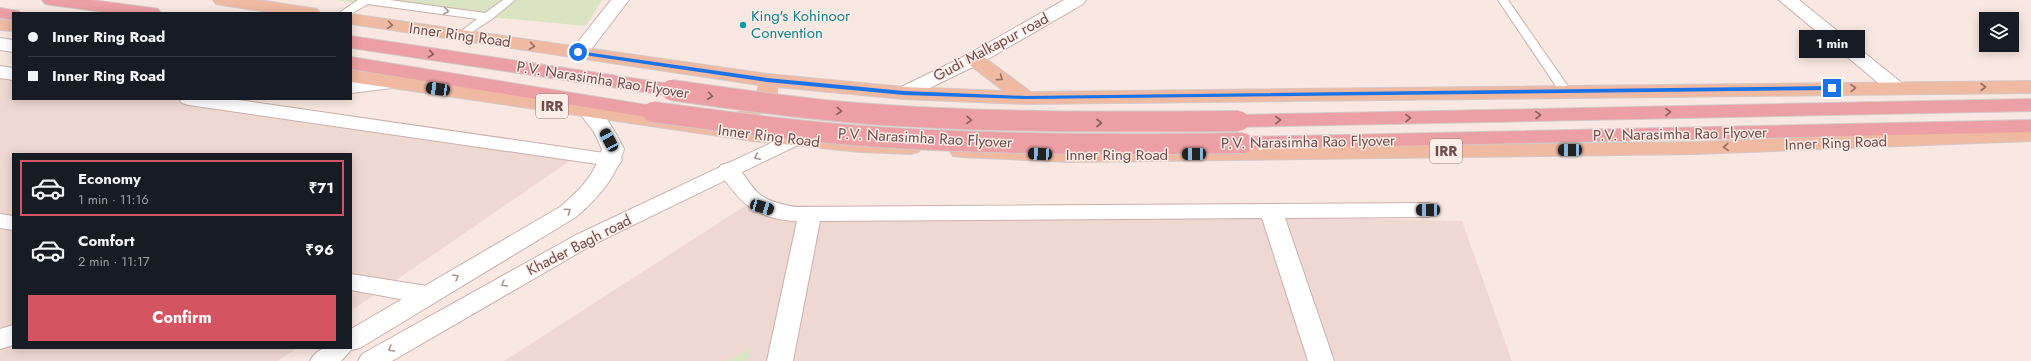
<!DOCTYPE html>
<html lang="en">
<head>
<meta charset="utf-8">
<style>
	body { margin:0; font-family:Jost,sans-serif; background:#20242c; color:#f1f3f6; height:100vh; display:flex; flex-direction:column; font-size:15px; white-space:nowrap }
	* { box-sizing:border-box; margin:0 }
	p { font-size:13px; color:#9ea1a6 }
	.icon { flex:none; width:22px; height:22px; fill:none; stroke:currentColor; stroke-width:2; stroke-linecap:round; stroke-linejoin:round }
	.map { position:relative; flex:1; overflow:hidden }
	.sheet { position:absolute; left:12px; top:153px; width:340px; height:196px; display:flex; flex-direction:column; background:#171b24; border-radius:0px; box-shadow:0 2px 10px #0003 }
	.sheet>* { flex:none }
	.guide { position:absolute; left:12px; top:12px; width:340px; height:88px; border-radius:0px; box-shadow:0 2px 10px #0003; display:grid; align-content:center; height:88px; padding:0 16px; background:#171b24 }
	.fabs { position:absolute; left:1979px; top:12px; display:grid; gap:8px }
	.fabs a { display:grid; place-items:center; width:40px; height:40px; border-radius:0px; background:#171b24; box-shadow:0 2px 10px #0003; font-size:20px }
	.end { position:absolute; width:18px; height:18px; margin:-9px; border:5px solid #1a73e8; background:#fff; box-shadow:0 0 0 2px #fff }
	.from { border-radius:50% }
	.bubble { position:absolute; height:28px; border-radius:0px; background:#171b24; box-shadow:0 2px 10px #0003; font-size:13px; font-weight:700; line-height:28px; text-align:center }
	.car { position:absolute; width:12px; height:24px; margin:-12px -6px; border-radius:5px; box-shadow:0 0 3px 1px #0007; background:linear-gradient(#222 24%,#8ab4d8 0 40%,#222 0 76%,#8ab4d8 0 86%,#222 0) }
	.guide b { display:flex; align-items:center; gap:14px; height:38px; font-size:15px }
	.guide b+b { border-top:1px solid #363941 }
	.guide i { width:10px; height:10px; background:#f1f3f6 }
	ul { padding:7px 0 0; list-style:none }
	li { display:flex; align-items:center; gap:12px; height:56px; margin:0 8px 6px; padding:0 8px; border:2px solid transparent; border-radius:0px }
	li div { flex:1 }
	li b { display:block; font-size:15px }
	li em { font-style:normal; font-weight:700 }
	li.active { border-color:#d55461 }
	li>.icon { width:36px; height:36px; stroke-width:1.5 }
	.action { display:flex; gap:8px; margin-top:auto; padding:8px 16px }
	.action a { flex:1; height:46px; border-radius:0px; background:#d55461; color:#fff; font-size:16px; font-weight:700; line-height:46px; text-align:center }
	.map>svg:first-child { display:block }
	.residential { fill:#efd8d1 }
	.green { fill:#dbe4c2 }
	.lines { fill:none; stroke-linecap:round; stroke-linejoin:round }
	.service-casing { stroke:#cab0ac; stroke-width:2 }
	.minor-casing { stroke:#cab0ac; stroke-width:2 }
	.tertiary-casing { stroke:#cab0ac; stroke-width:2 }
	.primary-casing { stroke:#d3c9c9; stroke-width:2 }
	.motorway-casing { stroke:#d3c9c9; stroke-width:2 }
	.service { fill:#fff; fill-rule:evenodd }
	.minor { fill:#fff; fill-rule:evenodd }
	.tertiary { fill:#fff; fill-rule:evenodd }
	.primary { fill:#f0b9a1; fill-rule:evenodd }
	.motorway { fill:#ec9fa4; fill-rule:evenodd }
	.motorway-bridge-casing { stroke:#d3c9c9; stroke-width:22; stroke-linecap:butt }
	.motorway-bridge { stroke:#ec9fa4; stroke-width:20 }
	.oneway { stroke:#a79493 }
	.oneway2 { stroke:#946d65 }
	.oneway3 { stroke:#865d5d }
	.route { fill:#1a73e8 }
	.culture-dot { fill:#0f9aa8; stroke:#fcede7; stroke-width:1.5 }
	.labels { text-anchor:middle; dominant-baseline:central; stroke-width:3; stroke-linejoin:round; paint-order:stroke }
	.shield { fill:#fcede7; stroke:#987c7a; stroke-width:1 }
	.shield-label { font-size:14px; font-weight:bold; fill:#6d4c4b }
	.culture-label { font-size:15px; fill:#0d838f; stroke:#fcede7; text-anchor:start }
	.street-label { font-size:15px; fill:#6d4c4b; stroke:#fcede7 }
</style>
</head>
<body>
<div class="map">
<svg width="2031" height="361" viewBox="0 0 2031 361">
	<rect width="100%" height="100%" fill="#f9e8e1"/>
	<g class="residential">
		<polygon points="0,75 13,77 13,99 167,99 574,158 351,311 351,154 13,154 13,348 297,348 278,361 0,361"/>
		<polygon points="748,204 1462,221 1512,361 504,361"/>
	</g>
	<g class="green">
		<polygon points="337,0 602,0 586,26 379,7"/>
		<polygon points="752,346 747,361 728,361"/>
	</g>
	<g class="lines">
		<defs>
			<g id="service">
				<polygon points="358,0 390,0 485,13 503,0 515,0 492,19 463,38 457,35 459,33 477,19 368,4 351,14 339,13"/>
				<polygon points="1498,0 1508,0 1572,92 1570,95 1562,95"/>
			</g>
			<g id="minor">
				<polygon points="611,0 629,0 586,56 579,58 572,56 570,52"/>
				<polygon points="1779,0 1799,0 1902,83 1905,87 1902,91 1895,93 1888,91"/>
				<polygon points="0,66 13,68 13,80 0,78"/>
				<polygon points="179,99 231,99 611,154 619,155 622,160 619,165 611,166 189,105 182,103"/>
				<path d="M729 163C742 167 747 182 757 192 768 202 781 204 795 207L1428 203 1436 205 1439 210 1436 215 1428 217 1285 218 1334 361H1308L1262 218 820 221 793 361H767L797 221C755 219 740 203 718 170L721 165Z"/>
				<polygon points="0,214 13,216 13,230 0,228"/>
				<polygon points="351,274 427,286 436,289 440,295 436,301 427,304 351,290"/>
				<polygon points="13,325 13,345 0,349 0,329"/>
			</g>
			<g id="tertiary">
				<polygon points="1064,0 1086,0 1083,4 981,63 911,97 904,99 897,97 894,93 897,89 967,55"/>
				<polygon points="0,38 13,40 13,52 0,50"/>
				<polygon points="393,77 400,79 403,83 400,87 351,93 351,81"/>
				<path d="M588 105C605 109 616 134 624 149 616 178 598 198 576 217L360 348 351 350 341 361H310C320 343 333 348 351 348V329L560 207C580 190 595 175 602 149L594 132 578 111 581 107Z"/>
				<polygon points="793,134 800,136 803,140 800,144 592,245 392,361 358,361 362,354 576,235 786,136"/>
			</g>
			<g id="primary">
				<polygon points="213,0 258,0 311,8 317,9 320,13 275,13 222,5 216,4"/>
				<polygon points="351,14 767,74 904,87 1004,91 967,63 965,59 967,55 974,53 981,55 1031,92 2031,81 2031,93 1026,104 904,99 777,87 777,94 774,98 753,120 737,126 860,140 911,142 918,144 922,148 918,152 911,154 860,152 753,141 351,82 351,70 712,123 739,112 757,93 759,85 351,24"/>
				<polygon points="0,20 13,21 13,31 0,30"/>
				<polygon points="2031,129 2031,141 1696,154 1070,162 961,157 953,156 950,151 953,146 961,145 1070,150 1696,142"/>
			</g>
			<g id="motorway">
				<polygon points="42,0 92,0 152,8 158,9 161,13 111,13 51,5 45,4"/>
				<polygon points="0,8 19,11 20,13 13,13 13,20 0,18"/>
				<polygon points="351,36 671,84 678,86 681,90 678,94 671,96 351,48"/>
				<polygon points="351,57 653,106 660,108 663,112 660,116 653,118 351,69"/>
				<polygon points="2031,99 2031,111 1239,127 1232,125 1229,121 1232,117 1239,115"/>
				<polygon points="2031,120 2031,132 1243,149 1236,147 1232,143 1236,139 1243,137"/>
			</g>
		</defs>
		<use href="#service" class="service-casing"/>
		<use href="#minor" class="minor-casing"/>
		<use href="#tertiary" class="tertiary-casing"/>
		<use href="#primary" class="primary-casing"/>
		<use href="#motorway" class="motorway-casing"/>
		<use href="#service" class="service"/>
		<use href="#minor" class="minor"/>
		<use href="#tertiary" class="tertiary"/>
		<use href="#primary" class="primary"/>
		<use href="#motorway" class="motorway"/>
		<defs>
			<g id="motorway-bridge">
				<path d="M671 90C733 99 795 108 857 113 984 123 1112 122 1239 121"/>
				<path d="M653 112C728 122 803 132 878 137 999 145 1121 145 1243 143"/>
			</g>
		</defs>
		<use href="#motorway-bridge" class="motorway-bridge-casing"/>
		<use href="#motorway-bridge" class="motorway-bridge"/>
	</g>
	<defs><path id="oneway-chevron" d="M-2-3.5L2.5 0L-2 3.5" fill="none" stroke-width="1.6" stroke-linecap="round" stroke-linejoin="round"/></defs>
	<g class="oneway">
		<use href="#oneway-chevron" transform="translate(446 11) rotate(8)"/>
		<use href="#oneway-chevron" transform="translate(757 157) rotate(155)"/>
		<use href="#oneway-chevron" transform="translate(568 211) rotate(-35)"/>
		<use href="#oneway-chevron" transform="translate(456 277) rotate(-30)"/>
		<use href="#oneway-chevron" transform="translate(504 284) rotate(150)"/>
		<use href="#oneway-chevron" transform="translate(391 349) rotate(150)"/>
	</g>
	<g class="oneway2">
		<use href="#oneway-chevron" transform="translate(390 25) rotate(8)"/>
		<use href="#oneway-chevron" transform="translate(532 46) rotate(8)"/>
		<use href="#oneway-chevron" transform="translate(1000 78) rotate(37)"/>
		<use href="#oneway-chevron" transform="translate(1983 87)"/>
		<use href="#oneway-chevron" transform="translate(1853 88) rotate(-1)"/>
		<use href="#oneway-chevron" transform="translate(1726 147) rotate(178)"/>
	</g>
	<g class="oneway3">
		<use href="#oneway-chevron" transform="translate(431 54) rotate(9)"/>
		<use href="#oneway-chevron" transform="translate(710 96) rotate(8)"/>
		<use href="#oneway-chevron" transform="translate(839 111) rotate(5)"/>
		<use href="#oneway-chevron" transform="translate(1668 112) rotate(-1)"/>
		<use href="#oneway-chevron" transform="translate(1538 115) rotate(-1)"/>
		<use href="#oneway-chevron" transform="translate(1408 118) rotate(-1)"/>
		<use href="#oneway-chevron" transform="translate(969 120) rotate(2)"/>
		<use href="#oneway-chevron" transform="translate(1278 120) rotate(-1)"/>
		<use href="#oneway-chevron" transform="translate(1099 123)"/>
	</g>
	<polygon class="route" points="578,51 767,78 904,91 1026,96 1832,86 1835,88 1832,90 1026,99 904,95 767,82 577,54"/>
	<circle class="culture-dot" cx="743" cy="25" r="4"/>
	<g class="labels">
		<g class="shield">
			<rect x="536" y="94" width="32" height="24" rx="3"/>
			<rect x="1430" y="139" width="32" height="24" rx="3"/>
		</g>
		<g class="shield-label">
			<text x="552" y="106">IRR</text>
			<text x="1446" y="151">IRR</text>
		</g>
		<g class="culture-label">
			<text x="751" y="16">King's Kohinoor<tspan x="751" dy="17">Convention</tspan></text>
		</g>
		<g class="street-label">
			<text transform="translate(460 35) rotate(8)">Inner Ring Road</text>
			<text transform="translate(991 47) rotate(-28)">Gudi Malkapur road</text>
			<text transform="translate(603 80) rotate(9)">P.V. Narasimha Rao Flyover</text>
			<text transform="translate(1680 134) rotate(-1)">P.V. Narasimha Rao Flyover</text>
			<text transform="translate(769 136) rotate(7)">Inner Ring Road</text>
			<text transform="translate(925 138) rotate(3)">P.V. Narasimha Rao Flyover</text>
			<text transform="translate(1308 142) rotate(-1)">P.V. Narasimha Rao Flyover</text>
			<text transform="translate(1836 143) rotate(-2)">Inner Ring Road</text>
			<text x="1117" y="155">Inner Ring Road</text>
			<text transform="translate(579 245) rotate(-27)">Khader Bagh road</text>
		</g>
	</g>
</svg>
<div class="fabs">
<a><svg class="icon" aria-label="layers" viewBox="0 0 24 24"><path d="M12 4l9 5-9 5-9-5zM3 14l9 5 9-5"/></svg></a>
</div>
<i class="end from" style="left:578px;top:52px"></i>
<i class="end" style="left:1832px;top:88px"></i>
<div class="bubble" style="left:1799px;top:30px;width:66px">1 min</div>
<i class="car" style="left:438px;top:89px;rotate:278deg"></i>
<i class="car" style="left:609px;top:140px;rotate:332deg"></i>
<i class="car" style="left:1570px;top:150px;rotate:269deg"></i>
<i class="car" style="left:1040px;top:154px;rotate:273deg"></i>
<i class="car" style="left:1194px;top:154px;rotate:269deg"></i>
<i class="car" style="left:762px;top:207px;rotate:106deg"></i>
<i class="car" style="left:1428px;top:210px;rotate:270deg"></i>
<div class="guide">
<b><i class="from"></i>Inner Ring Road</b>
<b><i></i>Inner Ring Road</b>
</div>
<section class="sheet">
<ul>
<li class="active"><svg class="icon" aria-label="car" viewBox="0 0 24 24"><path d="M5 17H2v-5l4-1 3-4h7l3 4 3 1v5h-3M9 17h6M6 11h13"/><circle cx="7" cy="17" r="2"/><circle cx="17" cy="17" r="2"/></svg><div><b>Economy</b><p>1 min · 11:16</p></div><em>₹71</em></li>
<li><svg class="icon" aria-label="car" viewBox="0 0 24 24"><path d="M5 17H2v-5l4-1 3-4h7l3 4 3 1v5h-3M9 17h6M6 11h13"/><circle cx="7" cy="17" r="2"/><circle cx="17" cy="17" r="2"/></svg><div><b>Comfort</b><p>2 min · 11:17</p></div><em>₹96</em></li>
</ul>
<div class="action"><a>Confirm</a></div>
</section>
</div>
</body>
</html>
